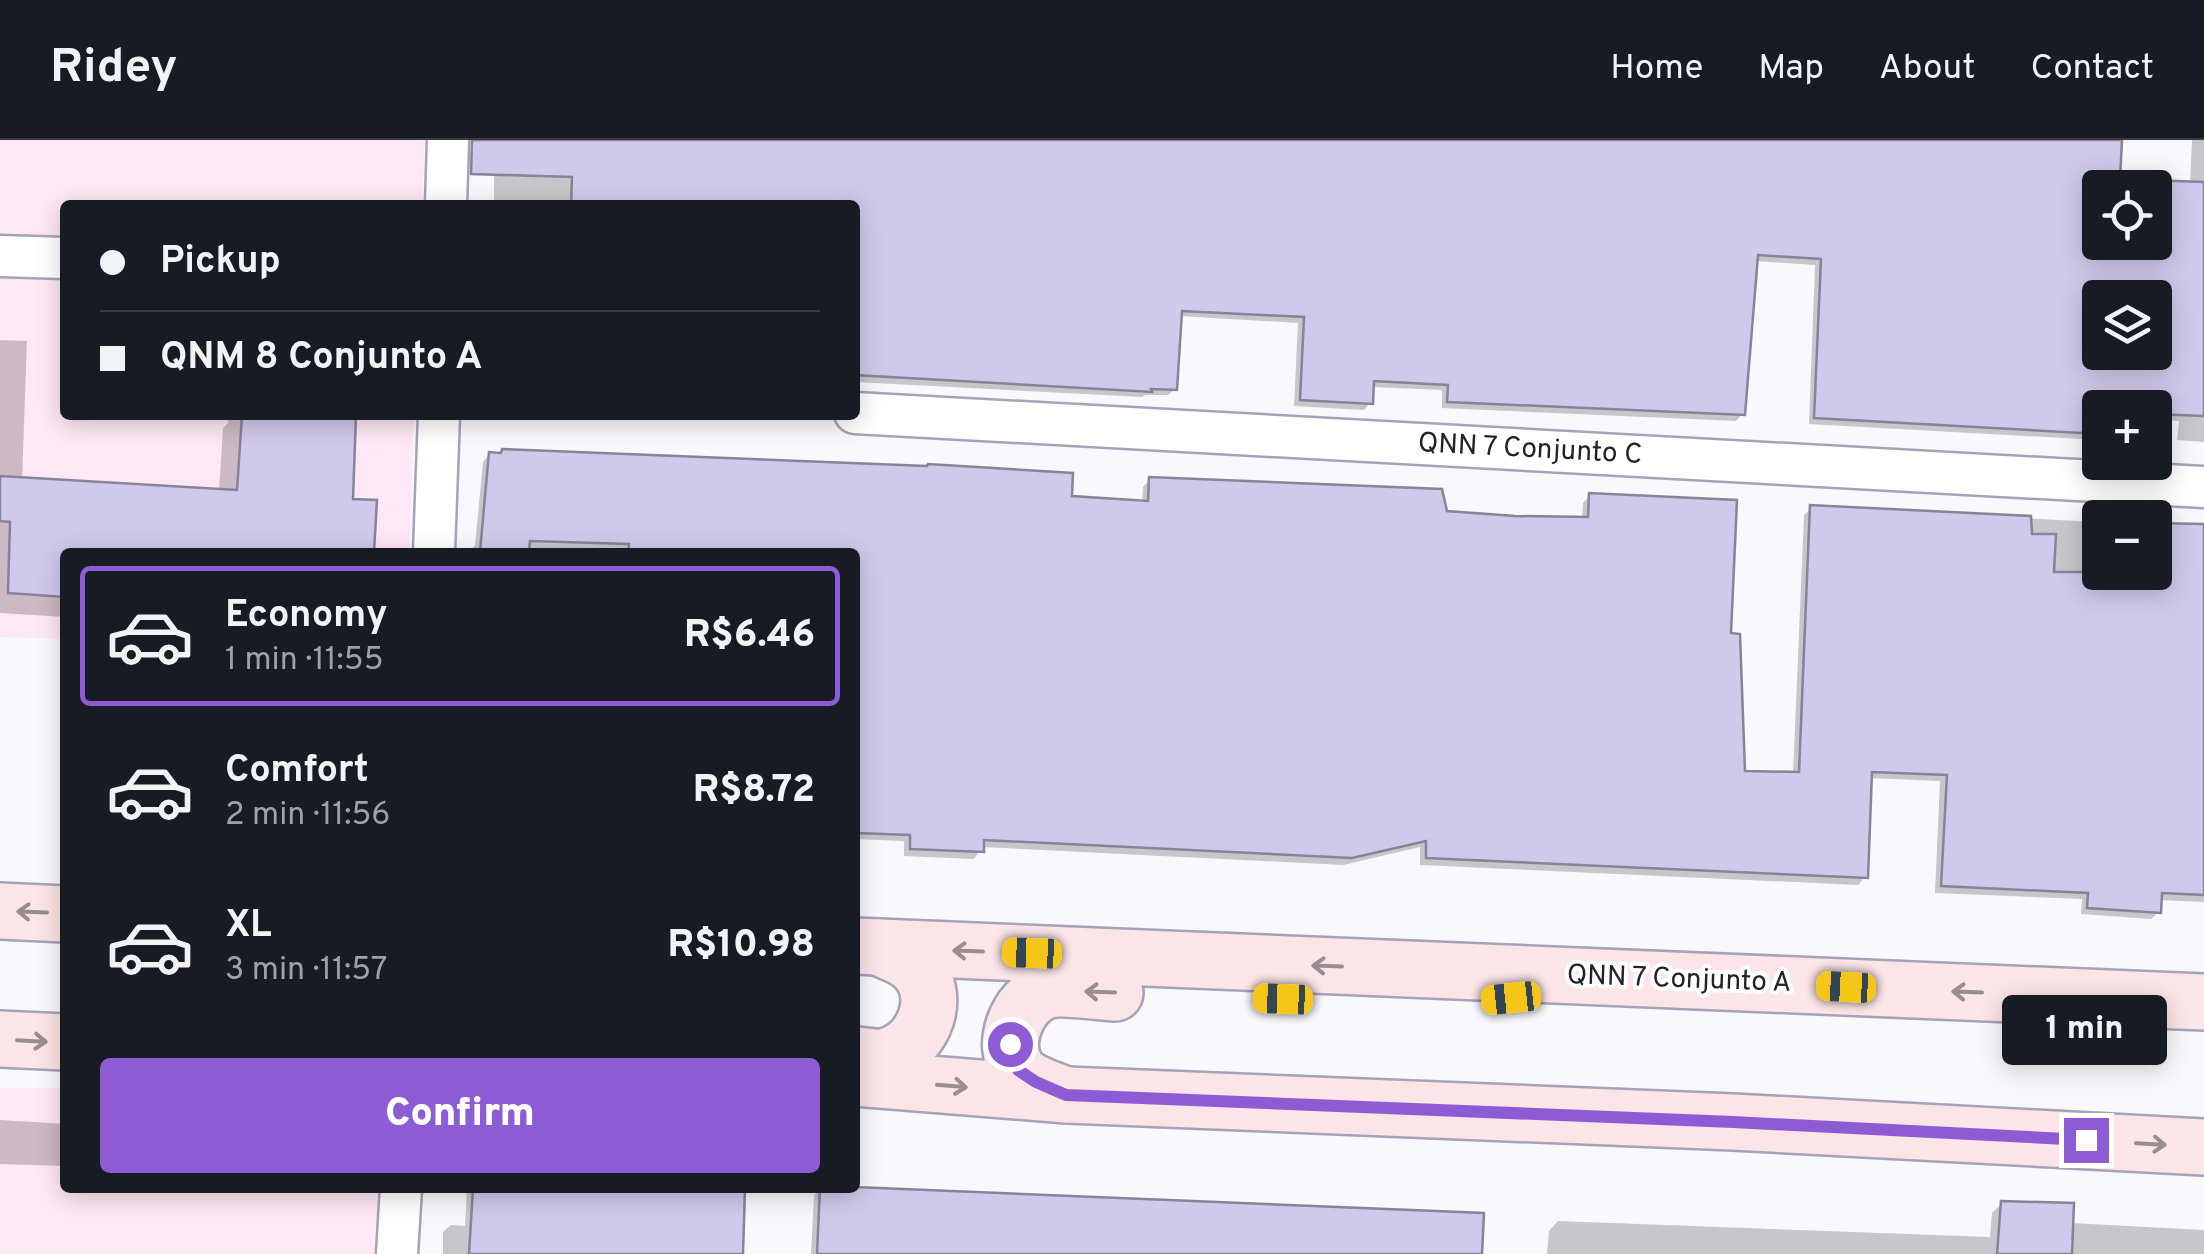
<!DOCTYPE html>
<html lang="en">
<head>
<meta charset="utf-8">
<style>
	body { margin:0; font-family:Overpass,sans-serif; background:#20242c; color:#f1f3f6; height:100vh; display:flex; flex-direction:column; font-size:38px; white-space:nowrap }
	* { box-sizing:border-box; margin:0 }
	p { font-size:32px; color:#9ea1a6 }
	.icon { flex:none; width:55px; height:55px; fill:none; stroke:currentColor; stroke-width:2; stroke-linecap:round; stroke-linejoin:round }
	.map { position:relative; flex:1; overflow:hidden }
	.sheet { position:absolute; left:60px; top:408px; width:800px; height:645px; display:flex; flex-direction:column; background:#171b24; border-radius:10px; box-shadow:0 5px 25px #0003 }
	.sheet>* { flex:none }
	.hud { position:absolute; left:60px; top:60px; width:800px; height:220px; border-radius:10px; box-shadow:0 5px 25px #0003; display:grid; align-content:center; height:220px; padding:0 40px; background:#171b24 }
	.fabs { position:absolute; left:2082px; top:30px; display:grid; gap:20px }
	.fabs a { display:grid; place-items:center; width:90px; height:90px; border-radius:10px; background:#171b24; box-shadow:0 5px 25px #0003; font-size:50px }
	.end { position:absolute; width:45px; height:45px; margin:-22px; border:12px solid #8d5cd5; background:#fff; box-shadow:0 0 0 5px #fff }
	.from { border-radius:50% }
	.bubble { position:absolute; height:70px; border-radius:10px; background:#171b24; box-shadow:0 5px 25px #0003; font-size:32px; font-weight:800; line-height:70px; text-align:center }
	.car { position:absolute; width:30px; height:60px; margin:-30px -15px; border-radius:12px; box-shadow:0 0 8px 2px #0007; background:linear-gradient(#f5c518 24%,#345 0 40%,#f5c518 0 76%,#345 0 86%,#f5c518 0) }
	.hud b { display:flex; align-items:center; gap:35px; height:95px; font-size:38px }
	.hud b+b { border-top:2px solid #363941 }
	.hud i { width:25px; height:25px; background:#f1f3f6 }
	ul { padding:18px 0 0; list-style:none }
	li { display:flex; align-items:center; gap:30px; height:140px; margin:0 20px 15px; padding:0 20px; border:5px solid transparent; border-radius:10px }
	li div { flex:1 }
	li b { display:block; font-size:38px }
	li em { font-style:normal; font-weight:800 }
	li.current { border-color:#8d5cd5 }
	li>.icon { width:90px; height:90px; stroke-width:1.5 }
	.cta { display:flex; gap:20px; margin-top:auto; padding:20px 40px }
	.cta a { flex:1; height:115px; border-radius:10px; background:#8d5cd5; color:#fff; font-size:40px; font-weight:800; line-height:115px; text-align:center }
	header { display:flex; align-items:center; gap:60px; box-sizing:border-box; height:140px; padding:0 50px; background:#171b24; border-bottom:2px solid #363941 }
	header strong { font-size:48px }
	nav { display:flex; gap:55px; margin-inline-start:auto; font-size:35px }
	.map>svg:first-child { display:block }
	.commercial { fill:#fee8f5 }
	.shadow { fill:#0003; fill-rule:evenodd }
	.building { fill:#d0c9eb; stroke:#888398; stroke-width:2.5; fill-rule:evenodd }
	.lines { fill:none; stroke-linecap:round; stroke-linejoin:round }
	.street-casing { stroke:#a7a2b8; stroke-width:45 }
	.secondary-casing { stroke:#a7a2b8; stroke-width:60 }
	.street { stroke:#fff; stroke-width:40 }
	.secondary { stroke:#fce5e7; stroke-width:55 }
	.oneway { stroke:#9a8d92 }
	.route { stroke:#8d5cd5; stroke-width:12 }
	.labels { text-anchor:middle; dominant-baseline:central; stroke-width:8; stroke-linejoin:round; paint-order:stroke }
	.street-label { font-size:28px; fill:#23212a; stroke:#fff }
</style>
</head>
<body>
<header>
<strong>Ridey</strong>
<nav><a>Home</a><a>Map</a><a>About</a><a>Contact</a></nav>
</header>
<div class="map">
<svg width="2204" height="1114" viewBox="0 0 2204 1114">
	<rect width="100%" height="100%" fill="#f9f8fd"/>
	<g class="commercial">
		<polygon points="0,0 425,0 422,65 65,65 65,275 414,275 409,412 65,412 65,499 0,497"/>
		<polygon points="0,948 65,948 65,1048 385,1048 381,1114 0,1114"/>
	</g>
	<g class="shadow">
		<polygon points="494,0 660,0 664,65 494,65"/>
		<path d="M723 0H2119L2117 41 2190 44 2192 0H2204V302L2177 300 2179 281 2155 280V268H2100L2099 300 1809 284 1815 125 1756 121 1742 274 1736 281 1442 268V250L1371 247 1370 263 1364 270 1294 266 1298 183 1179 176 1175 249 1168 255H1145L1142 257 855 242V65H724ZM2100 48H2155V102H2100ZM2100 158H2155V212H2100Z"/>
		<polygon points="0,200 27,201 22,340 219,351 223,288 228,283 228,275 354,275 350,361 374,363 372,412 65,412 65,477 0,473"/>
		<polygon points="490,314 1142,363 1143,347 1150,339 1446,373 1582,380 1583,363 1590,355 1728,495 1742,634 1793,634 1804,375 1811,368 2100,382 2100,432 2155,432 2155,385 2204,387 2204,762 2159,760 2159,772 2151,779 2081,774 2082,759 1935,753 1940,641 1869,638 1865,737 1858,745 1420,725 1420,707 1343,725 982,707 974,719 904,716 904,701 855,699 855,412 470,412 475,405 483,322"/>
		<polygon points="0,980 65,984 65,1026 0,1024"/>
		<polygon points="273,1048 310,1048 308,1050"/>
		<polygon points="467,1048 743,1048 740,1114 443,1114 443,1092 451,1085 465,1086"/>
		<polygon points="821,1048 1482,1075 1480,1114 811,1114 814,1055"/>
		<polygon points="2002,1063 2071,1083 2204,1090 2204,1114 1547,1114 1549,1091 1558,1081 1990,1097 1992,1073"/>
	</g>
	<g class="building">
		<path d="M472 0H2122L2120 39 2204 42V276L2155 274V268H2100V294L1814 278 1821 119 1758 115 1745 275 1447 262 1448 245 1374 241 1373 264 1300 260 1304 177 1182 171 1177 250 1151 249 1152 252 855 235V65H571L572 37 471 34ZM2100 48H2155V102H2100ZM2100 158H2155V212H2100Z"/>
		<polygon points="242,275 356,275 353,359 377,360 374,412 65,412 65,457 8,453 10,382 0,381 0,336 237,350"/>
		<polygon points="502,309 927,326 928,324 1073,333 1072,356 1148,361 1149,337 1442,349 1447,371 1515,376 1588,377 1589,353 1737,360 1731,493 1740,494 1745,631 1799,632 1810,365 2031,376 2032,394 2056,394 2054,432 2155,432 2155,383 2204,384 2204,755 2162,753 2161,773 2087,768 2088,753 1941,746 1947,635 1872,632 1868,738 1426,718 1426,701 1352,718 984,700 984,712 910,709 910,695 855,693 855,412 628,412 629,404 530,401 529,412 480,412 489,312 501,313"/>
		<polygon points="855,1047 1484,1073 1482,1114 817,1114 820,1048"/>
		<polygon points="473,1048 745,1048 743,1114 469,1114"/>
		<polygon points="2001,1061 2074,1063 2072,1114 1997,1114"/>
	</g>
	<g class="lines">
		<defs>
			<g id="street">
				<polyline points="446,65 448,0"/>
				<polyline points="0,116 65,118"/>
				<polyline points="855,273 2204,347"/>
				<polyline points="434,412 439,275"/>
				<polyline points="397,1114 401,1048"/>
			</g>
			<g id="secondary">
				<polyline points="0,771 65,774"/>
				<polyline points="855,806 2204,862"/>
				<polyline points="0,899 65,902"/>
				<path d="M855 915C864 915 879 919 887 916 925 906 944 854 914 826 905 817 889 812 878 807"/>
				<polyline points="855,938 1067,955 1733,982 2204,1007"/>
				<path d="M1066 955C1051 949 1028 943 1018 930 1000 904 1017 861 1045 851 1059 846 1098 852 1115 853"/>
			</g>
		</defs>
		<use href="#street" class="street-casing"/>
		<use href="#secondary" class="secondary-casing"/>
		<use href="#street" class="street"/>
		<use href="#secondary" class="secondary"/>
	</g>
	<defs><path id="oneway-shaft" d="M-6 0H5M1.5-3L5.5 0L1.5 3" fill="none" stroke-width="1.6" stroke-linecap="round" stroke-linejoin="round" transform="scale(2.5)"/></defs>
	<g class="oneway">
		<use href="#oneway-shaft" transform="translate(32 772) rotate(-178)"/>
		<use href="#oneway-shaft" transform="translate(968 811) rotate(-178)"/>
		<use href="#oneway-shaft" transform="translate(1327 826) rotate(-178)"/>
		<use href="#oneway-shaft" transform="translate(1100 852) rotate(-178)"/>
		<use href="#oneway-shaft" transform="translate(1967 852) rotate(-178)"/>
		<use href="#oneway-shaft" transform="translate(32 901) rotate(3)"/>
		<use href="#oneway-shaft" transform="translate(952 946) rotate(5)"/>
		<use href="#oneway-shaft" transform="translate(2151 1004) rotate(3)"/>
	</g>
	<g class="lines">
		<polyline class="route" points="1010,904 1018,930 1036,942 1066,955 1733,982 2086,1000"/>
	</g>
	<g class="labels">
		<g class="street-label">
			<text transform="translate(1530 310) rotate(3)">QNN 7 Conjunto C</text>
			<text transform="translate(1679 840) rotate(2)">QNN 7 Conjunto A</text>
		</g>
	</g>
</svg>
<div class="fabs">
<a><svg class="icon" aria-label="locate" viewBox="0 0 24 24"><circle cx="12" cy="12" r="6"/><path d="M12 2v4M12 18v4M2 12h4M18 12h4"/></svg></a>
<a><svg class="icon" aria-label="layers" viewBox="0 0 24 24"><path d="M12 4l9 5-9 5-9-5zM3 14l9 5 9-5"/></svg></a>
<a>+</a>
<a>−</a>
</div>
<i class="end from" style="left:1010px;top:904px"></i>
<i class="end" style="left:2086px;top:1000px"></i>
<div class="bubble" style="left:2002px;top:855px;width:165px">1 min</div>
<i class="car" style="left:1032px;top:813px;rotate:272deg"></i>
<i class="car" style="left:1846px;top:847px;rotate:273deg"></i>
<i class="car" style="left:1511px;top:858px;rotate:264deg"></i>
<i class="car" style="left:1283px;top:859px;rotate:272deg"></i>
<div class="hud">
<b><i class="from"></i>Pickup</b>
<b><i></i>QNM 8 Conjunto A</b>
</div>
<section class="sheet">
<ul>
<li class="current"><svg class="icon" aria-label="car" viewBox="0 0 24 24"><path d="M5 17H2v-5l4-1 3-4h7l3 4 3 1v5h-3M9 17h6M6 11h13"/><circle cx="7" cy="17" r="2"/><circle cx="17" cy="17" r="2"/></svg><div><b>Economy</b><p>1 min · 11:55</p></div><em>R$6.46</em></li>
<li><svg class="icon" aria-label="car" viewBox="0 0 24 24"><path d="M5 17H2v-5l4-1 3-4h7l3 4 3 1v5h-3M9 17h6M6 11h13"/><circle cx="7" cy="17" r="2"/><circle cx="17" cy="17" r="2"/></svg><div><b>Comfort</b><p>2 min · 11:56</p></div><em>R$8.72</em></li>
<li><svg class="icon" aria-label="car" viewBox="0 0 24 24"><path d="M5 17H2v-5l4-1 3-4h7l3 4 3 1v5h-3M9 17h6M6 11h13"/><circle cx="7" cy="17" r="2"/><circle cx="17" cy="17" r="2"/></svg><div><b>XL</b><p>3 min · 11:57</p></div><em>R$10.98</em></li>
</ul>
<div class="cta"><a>Confirm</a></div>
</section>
</div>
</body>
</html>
